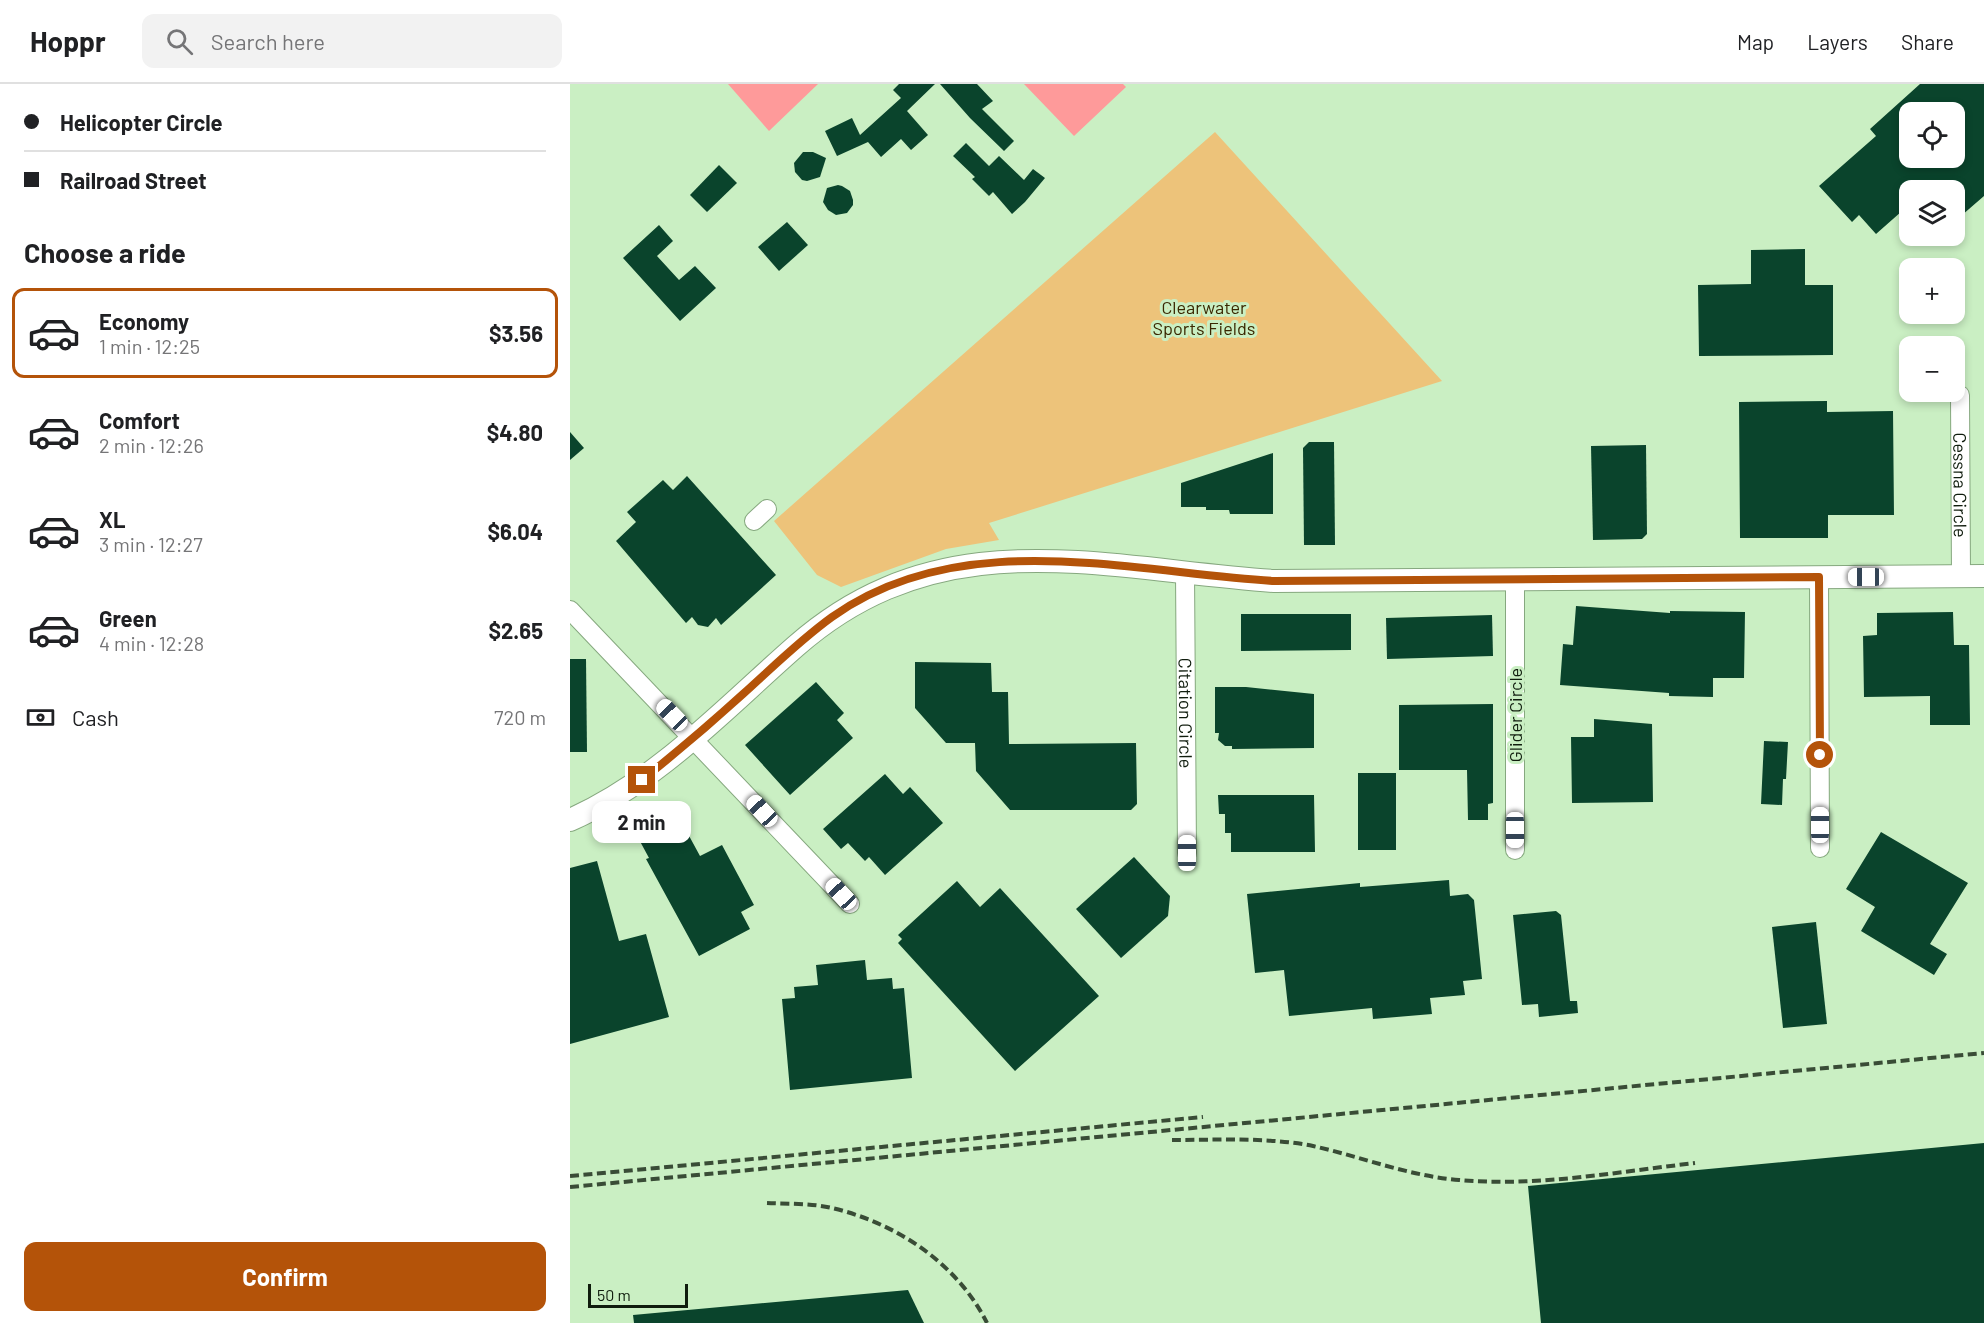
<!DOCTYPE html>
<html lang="en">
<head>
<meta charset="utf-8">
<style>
	body { margin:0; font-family:Barlow,sans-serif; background:#f2f2f2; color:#202124; height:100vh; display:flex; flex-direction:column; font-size:22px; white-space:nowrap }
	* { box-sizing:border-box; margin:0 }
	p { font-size:20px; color:#757577 }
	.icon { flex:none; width:33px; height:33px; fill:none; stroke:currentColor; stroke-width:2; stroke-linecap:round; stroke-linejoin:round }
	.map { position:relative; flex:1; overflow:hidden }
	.drawer { display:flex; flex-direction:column; background:#fff; width:570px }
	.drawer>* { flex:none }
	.guide { display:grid; align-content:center; height:132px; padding:0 24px; background:#fff }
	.tools { position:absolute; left:1329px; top:18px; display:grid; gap:12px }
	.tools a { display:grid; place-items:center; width:66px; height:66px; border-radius:12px; background:#fff; box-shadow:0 3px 9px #0003; font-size:30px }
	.scale { position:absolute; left:18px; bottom:15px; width:100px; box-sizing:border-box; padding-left:6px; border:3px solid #0f1c0d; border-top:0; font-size:16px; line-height:21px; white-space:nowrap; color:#0f1c0d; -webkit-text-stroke:4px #caefc3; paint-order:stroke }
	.end { position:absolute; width:27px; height:27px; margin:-14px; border:8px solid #b45309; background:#fff; box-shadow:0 0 0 3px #fff }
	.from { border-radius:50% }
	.bubble { position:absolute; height:42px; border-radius:12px; background:#fff; box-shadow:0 3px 9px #0003; font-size:20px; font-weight:700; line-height:42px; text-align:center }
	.car { position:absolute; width:18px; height:36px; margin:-18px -9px; border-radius:8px; box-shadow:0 0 4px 2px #0007; background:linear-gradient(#fff 24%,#345 0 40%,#fff 0 76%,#345 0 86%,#fff 0) }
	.guide b { display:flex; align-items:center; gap:21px; height:57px; font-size:22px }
	.guide b+b { border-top:2px solid #e0e0e0 }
	.guide i { width:15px; height:15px; background:#202124 }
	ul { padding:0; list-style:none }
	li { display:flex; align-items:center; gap:18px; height:90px; margin:0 12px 9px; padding:0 12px; border:3px solid transparent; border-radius:12px }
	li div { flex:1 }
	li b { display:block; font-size:22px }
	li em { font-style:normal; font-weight:700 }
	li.selected { border-color:#b45309 }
	li>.icon { width:54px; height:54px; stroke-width:1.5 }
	h2 { padding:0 24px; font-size:27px; line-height:72px }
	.pay { display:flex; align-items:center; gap:15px; height:66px; padding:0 24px; font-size:22px }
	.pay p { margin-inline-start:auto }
	.cta { display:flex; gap:12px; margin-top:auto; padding:12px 24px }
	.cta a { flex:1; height:69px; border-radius:12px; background:#b45309; color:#fff; font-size:24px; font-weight:700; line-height:69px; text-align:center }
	header { display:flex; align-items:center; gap:36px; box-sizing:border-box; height:84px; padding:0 30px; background:#fff; border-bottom:2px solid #e0e0e0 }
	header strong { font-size:28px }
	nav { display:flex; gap:33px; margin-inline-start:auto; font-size:21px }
	.search { width:420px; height:54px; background:#f2f2f2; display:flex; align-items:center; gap:15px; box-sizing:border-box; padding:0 21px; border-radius:12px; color:#757577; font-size:22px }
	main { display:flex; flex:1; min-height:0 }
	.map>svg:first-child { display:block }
	.green { fill:#edc37a }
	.water { fill:#fe9a9a }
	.building { fill:#0a442c; fill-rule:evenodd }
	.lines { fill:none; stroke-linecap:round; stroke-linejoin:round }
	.minor-casing { stroke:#86a87f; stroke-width:20 }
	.major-casing { stroke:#86a87f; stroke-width:24 }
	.minor { stroke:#fff; stroke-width:18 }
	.major { stroke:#fff; stroke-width:22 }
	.rail { stroke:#394c36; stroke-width:4; stroke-dasharray:9 4.5; stroke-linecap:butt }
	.route { stroke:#b45309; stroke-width:8 }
	.labels { text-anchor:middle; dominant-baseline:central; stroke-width:6; stroke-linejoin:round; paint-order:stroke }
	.park-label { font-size:18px; fill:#3a2700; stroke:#caefc3 }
	.street-label { font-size:18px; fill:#0f1c0d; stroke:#caefc3 }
</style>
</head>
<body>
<header>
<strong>Hoppr</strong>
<div class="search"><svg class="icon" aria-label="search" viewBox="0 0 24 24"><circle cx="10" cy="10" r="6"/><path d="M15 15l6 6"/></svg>Search here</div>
<nav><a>Map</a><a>Layers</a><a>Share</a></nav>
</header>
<main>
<section class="drawer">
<div class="guide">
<b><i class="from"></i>Helicopter Circle</b>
<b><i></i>Railroad Street</b>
</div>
<h2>Choose a ride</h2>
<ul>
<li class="selected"><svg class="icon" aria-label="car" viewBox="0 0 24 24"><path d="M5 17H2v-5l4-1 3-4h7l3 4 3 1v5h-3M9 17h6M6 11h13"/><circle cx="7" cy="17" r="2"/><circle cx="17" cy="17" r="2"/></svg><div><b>Economy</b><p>1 min · 12:25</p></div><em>$3.56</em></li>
<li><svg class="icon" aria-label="car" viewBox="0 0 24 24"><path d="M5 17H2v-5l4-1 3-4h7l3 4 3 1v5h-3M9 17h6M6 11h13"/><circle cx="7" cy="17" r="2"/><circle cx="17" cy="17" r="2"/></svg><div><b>Comfort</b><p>2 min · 12:26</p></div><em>$4.80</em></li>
<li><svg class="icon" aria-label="car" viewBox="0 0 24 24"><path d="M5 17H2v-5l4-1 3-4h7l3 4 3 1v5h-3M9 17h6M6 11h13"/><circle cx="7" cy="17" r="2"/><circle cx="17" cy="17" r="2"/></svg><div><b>XL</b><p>3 min · 12:27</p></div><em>$6.04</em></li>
<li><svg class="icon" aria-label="car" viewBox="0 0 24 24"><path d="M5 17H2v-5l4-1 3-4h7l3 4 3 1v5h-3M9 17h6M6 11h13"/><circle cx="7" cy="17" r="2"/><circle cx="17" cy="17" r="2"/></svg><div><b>Green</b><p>4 min · 12:28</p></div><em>$2.65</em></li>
</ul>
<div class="pay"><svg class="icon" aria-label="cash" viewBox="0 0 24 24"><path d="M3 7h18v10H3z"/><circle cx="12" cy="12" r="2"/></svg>Cash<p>720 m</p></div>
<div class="cta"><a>Confirm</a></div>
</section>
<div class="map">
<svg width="1414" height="1239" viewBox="0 0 1414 1239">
	<rect width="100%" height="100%" fill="#caefc3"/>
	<polygon class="green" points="645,48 872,297 419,439 429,456 376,465 271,503 247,491 204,437"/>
	<g class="water">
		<polygon points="158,0 248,0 199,47"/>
		<polygon points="454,0 553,0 556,3 504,52"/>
	</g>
	<g class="building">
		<polygon points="329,0 365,0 337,27 358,51 341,66 331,55 311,73 298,58 267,72 255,47 282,34 290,51 331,14 323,6"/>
		<polygon points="370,0 407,0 423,17 412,25 444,57 434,67 400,34"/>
		<path d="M1350 0H1414V112L1384 138V106H1340V120L1306 150 1289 131 1282 138 1249 102 1306 52 1300 45ZM1340 28H1384V74H1340Z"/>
		<polygon points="396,59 419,82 429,72 454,96 463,85 475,94 455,118 442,130 423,108 419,112 402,95 405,93 383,72"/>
		<polygon points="233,68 243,68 256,74 250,93 237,97 232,96 225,88 224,79"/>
		<polygon points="149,81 167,99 137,128 120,111"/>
		<polygon points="268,101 272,102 280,107 283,116 283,121 277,129 266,131 258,126 253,118 257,104"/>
		<polygon points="217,138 238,161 209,187 188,163"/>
		<polygon points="89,141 103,157 87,172 109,196 125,182 146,204 110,237 53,174"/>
		<polygon points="1235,165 1235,201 1263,201 1263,271 1129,272 1128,201 1181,200 1181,166"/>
		<polygon points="1257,317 1257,328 1323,327 1324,431 1258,431 1258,454 1170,454 1169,318"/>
		<polygon points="0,348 14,364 0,376"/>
		<polygon points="739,358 764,358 765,461 734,461 733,364"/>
		<polygon points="1076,361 1077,450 1072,455 1023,456 1021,362"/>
		<polygon points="703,369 703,430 660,430 659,426 636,426 636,423 611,423 611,399"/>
		<polygon points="117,392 206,491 151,541 146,534 138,543 128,541 122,533 116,539 46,457 66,438 57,428 93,396 103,406"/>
		<polygon points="1006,522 1100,529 1100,527 1175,528 1174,594 1143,594 1143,613 1099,612 1099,609 990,601 993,560 1003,561"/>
		<polygon points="1383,528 1384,561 1399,561 1400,641 1360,641 1360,612 1294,613 1293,552 1307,551 1307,529"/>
		<polygon points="671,530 781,530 781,566 671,567"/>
		<polygon points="922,531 923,572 817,575 816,534"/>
		<polygon points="0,575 16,575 17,668 0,668"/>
		<polygon points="345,578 421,579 422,608 438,608 439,660 566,659 567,720 561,726 440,726 406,687 405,659 376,659 345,624"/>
		<polygon points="246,598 274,629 267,636 283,654 220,711 175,661"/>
		<polygon points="645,603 676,603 744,610 744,664 662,665 662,662 655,662 648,656 649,649 645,649"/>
		<polygon points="923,620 923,719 918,720 918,736 898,736 897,686 829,686 829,621"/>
		<polygon points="1024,635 1082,640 1083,718 1002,719 1001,653 1024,653"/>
		<polygon points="1194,657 1218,658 1216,695 1213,695 1212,721 1191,720"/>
		<rect x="788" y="689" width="38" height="77"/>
		<polygon points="315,690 333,710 340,703 373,739 315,791 299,773 295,777 278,759 271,765 253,745"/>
		<polygon points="648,711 744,711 745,768 661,768 661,749 655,749 655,730 649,730"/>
		<polygon points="105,726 130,772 152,761 184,821 171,828 180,845 129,872 76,775 79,774 65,748"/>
		<polygon points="1311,748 1398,799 1360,860 1377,870 1364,891 1291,847 1305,823 1276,805"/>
		<polygon points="564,773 600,812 598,832 551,874 506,825"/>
		<polygon points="27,777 49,857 76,850 99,933 0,960 0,784"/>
		<polygon points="879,796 880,812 898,810 904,816 912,895 893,897 895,911 860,914 862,930 803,935 802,924 719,932 714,886 685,889 677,810 790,799 790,803"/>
		<polygon points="387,797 410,823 430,804 529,912 445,987 328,859 332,855 328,851"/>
		<polygon points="986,827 991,831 1000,917 1007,917 1008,929 969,933 968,920 952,921 943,831"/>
		<polygon points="1246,838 1257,940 1213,944 1202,843"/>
		<polygon points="295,876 297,896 322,894 323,905 334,904 342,994 220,1006 212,915 225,914 224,903 248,901 246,881"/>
		<polygon points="1414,1059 1414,1239 971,1239 958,1102"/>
		<polygon points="338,1206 354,1239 64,1239 63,1231"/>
	</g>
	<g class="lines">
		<defs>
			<g id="minor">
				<path id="s1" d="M1390 311 1391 492"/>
				<polyline points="184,437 197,425"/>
				<path id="s2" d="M615 488 617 769"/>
				<polyline points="1249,493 1250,764"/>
				<polyline points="945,496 945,766"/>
				<polyline points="0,526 280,820"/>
			</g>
			<path id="major" d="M0 736C88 697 154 625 226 562 372 434 530 485 704 497L1414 492"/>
		</defs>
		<use href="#minor" class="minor-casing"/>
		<use href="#major" class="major-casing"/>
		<use href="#minor" class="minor"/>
		<use href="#major" class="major"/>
		<g class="rail">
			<path d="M602 1056C648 1056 698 1053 743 1062 792 1073 839 1092 889 1096 967 1103 1047 1088 1125 1079"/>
			<polyline points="0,1092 633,1033"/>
			<polyline points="0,1103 1414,969"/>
			<path d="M197 1119C218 1120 241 1119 262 1124 326 1139 387 1179 417 1239"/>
		</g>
	</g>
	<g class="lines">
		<path class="route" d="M72 696C107 668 140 640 173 610 202 584 230 556 262 533 391 441 558 488 704 497L1249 493 1250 671"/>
	</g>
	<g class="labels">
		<g class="park-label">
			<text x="634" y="223">Clearwater<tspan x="634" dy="21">Sports Fields</tspan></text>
		</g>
		<g class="street-label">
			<text stroke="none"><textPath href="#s1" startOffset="90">Cessna Circle</textPath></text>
			<text stroke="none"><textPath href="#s2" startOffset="141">Citation Circle</textPath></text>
			<text transform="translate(945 631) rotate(-90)">Glider Circle</text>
		</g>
	</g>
</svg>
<div class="tools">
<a><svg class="icon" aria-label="locate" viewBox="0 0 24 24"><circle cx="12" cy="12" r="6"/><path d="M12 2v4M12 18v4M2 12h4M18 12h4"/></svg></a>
<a><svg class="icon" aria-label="layers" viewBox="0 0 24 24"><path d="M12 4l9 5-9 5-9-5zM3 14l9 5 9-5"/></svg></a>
<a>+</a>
<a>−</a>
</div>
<div class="scale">50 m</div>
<i class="end from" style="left:1250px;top:671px"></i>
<i class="end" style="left:72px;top:696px"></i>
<div class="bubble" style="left:22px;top:717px;width:99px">2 min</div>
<i class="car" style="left:1296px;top:493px;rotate:270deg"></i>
<i class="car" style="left:102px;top:631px;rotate:316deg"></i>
<i class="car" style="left:192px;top:727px;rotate:317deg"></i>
<i class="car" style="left:1250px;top:741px;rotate:0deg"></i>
<i class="car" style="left:945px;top:746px;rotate:180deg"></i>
<i class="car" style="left:617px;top:769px;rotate:0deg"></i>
<i class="car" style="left:271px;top:810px;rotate:317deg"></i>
</div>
</main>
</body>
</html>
